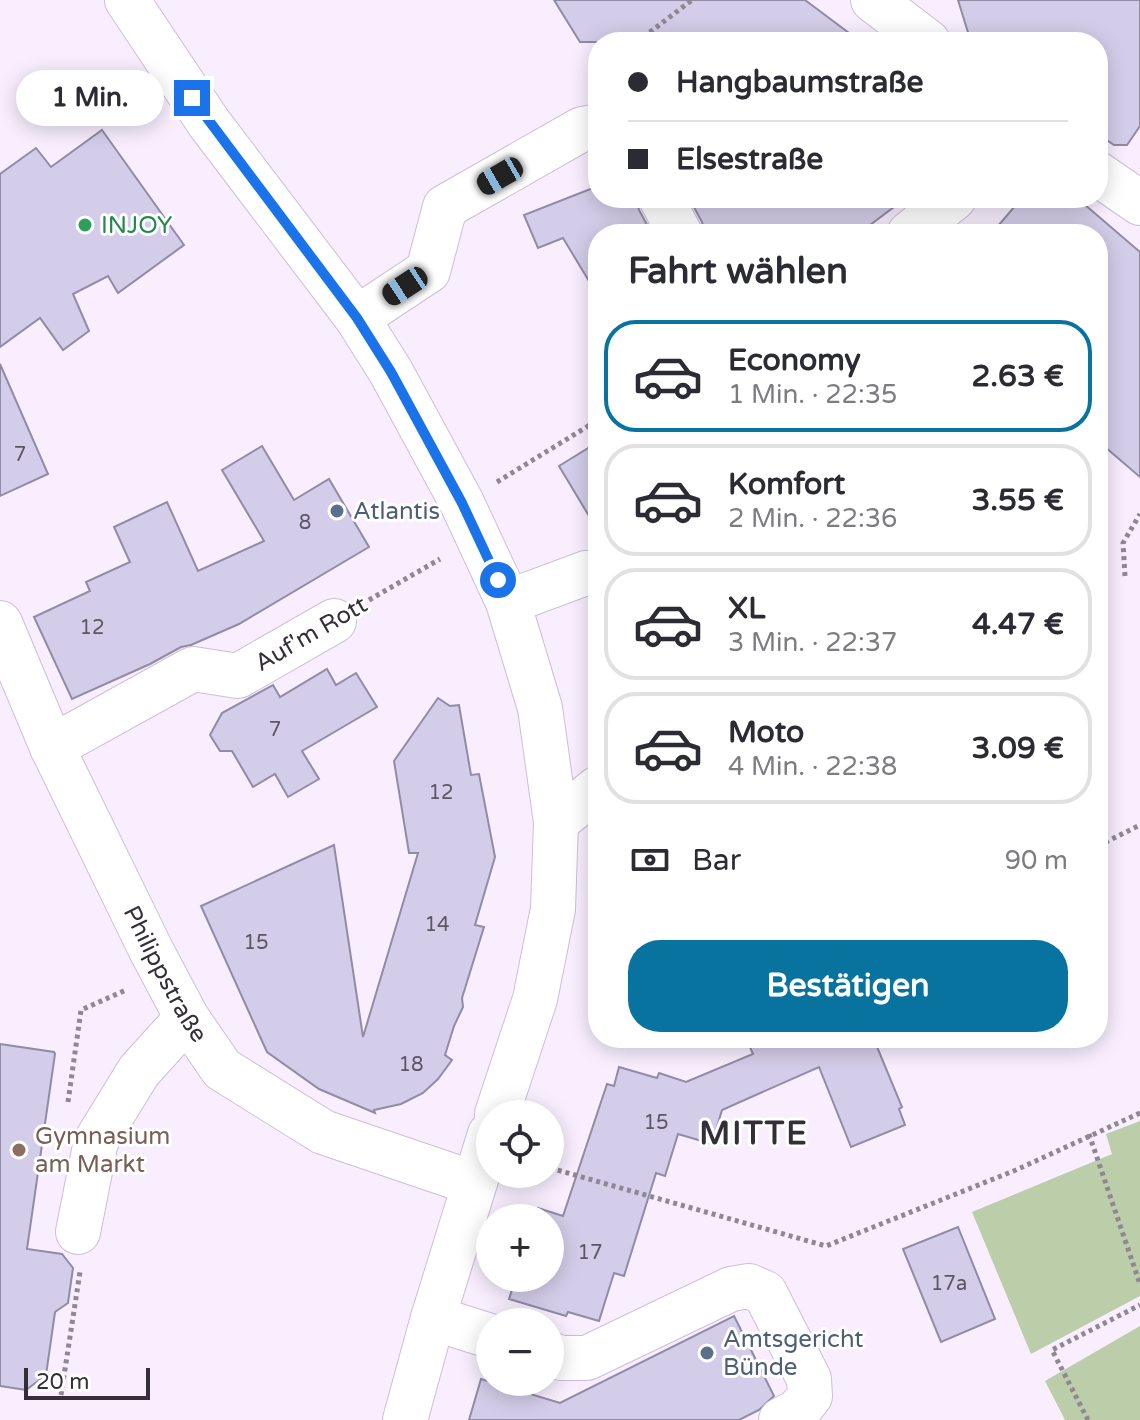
<!DOCTYPE html>
<html lang="de">
<head>
<meta charset="utf-8">
<style>
	body { margin:0; font-family:"Varela Round",sans-serif; background:#f7f7f7; color:#2b2b33; height:100vh; display:flex; flex-direction:column; font-size:30px; white-space:nowrap }
	* { box-sizing:border-box; margin:0 }
	p { font-size:26px; color:#7c7c81 }
	.icon { flex:none; width:44px; height:44px; fill:none; stroke:currentColor; stroke-width:2; stroke-linecap:round; stroke-linejoin:round }
	.map { position:relative; flex:1; overflow:hidden }
	.panel { position:absolute; left:588px; top:224px; width:520px; height:824px; display:flex; flex-direction:column; background:#fff; border-radius:32px; box-shadow:0 4px 20px #0003 }
	.panel>* { flex:none }
	.banner { position:absolute; left:588px; top:32px; width:520px; height:176px; border-radius:32px; box-shadow:0 4px 20px #0003; display:grid; align-content:center; height:176px; padding:0 40px; background:#fff }
	.buttons { position:absolute; left:476px; top:1100px; display:grid; gap:16px }
	.buttons a { display:grid; place-items:center; width:88px; height:88px; border-radius:50%; background:#fff; box-shadow:0 4px 20px #0003; font-size:40px }
	.scale { position:absolute; left:24px; bottom:20px; width:126px; box-sizing:border-box; padding-left:8px; border:4px solid #342e38; border-top:0; font-size:22px; line-height:28px; white-space:nowrap; color:#342e38; -webkit-text-stroke:6px #fff; paint-order:stroke }
	.end { position:absolute; width:36px; height:36px; margin:-18px; border:10px solid #1a73e8; background:#fff; box-shadow:0 0 0 4px #fff }
	.from { border-radius:50% }
	.bubble { position:absolute; height:56px; border-radius:28px; background:#fff; box-shadow:0 4px 20px #0003; font-size:26px; font-weight:700; line-height:56px; text-align:center }
	.car { position:absolute; width:24px; height:48px; margin:-24px -12px; border-radius:10px; box-shadow:0 0 6px 2px #0007; background:linear-gradient(#222 24%,#8ab4d8 0 40%,#222 0 76%,#8ab4d8 0 86%,#222 0) }
	.banner b { display:flex; align-items:center; gap:28px; height:76px; font-size:30px }
	.banner b+b { border-top:2px solid #e1e1e2 }
	.banner i { width:20px; height:20px; background:#2b2b33 }
	ul { padding:0; list-style:none }
	li { display:flex; align-items:center; gap:24px; height:112px; margin:0 16px 12px; padding:0 24px; border:4px solid #e1e1e2; border-radius:32px }
	li div { flex:1 }
	li b { display:block; font-size:30px }
	li em { font-style:normal; font-weight:700 }
	li.on { border-color:#07739e }
	li>.icon { width:72px; height:72px; stroke-width:1.5 }
	h2 { padding:0 40px; font-size:36px; line-height:96px }
	.pay { display:flex; align-items:center; gap:20px; height:88px; padding:0 40px; font-size:30px }
	.pay p { margin-inline-start:auto }
	.button { display:flex; gap:16px; margin-top:auto; padding:16px 40px }
	.button a { flex:1; height:92px; border-radius:32px; background:#07739e; color:#fff; font-size:32px; font-weight:700; line-height:92px; text-align:center }
	.map>svg:first-child { display:block }
	.green { fill:#bbcda9 }
	.building { fill:#d4cde9; stroke:#918ba5; stroke-width:2 }
	.lines { fill:none; stroke-linecap:round; stroke-linejoin:round }
	.minor-casing { stroke:#cebed8; stroke-width:46 }
	.path { stroke:#8f8794; stroke-width:5; stroke-dasharray:4 4; stroke-linecap:butt }
	.minor { stroke:#fff; stroke-width:44 }
	.route { stroke:#1a73e8; stroke-width:10 }
	.leisure-dot { fill:#2e9e5b; stroke:#fff; stroke-width:3 }
	.service-dot { fill:#5c6f8a; stroke:#fff; stroke-width:3 }
	.education-dot { fill:#8d6e63; stroke:#fff; stroke-width:3 }
	.labels { text-anchor:middle; dominant-baseline:central; stroke-width:6; stroke-linejoin:round; paint-order:stroke }
	.number-label { font-size:20px; fill:#5c5664 }
	.leisure-label { font-size:24px; fill:#27864d; stroke:#fff; text-anchor:start }
	.service-label { font-size:24px; fill:#4e5e75; stroke:#fff; text-anchor:start }
	.street-label { font-size:24px; fill:#342e38; stroke:#fff }
	.education-label { font-size:24px; fill:#785e54; stroke:#fff; text-anchor:start }
	.district-label { font-size:32px; font-weight:bold; letter-spacing:2px; fill:#342e38; stroke:#fff }
</style>
</head>
<body>
<div class="map">
<svg width="1140" height="1420" viewBox="0 0 1140 1420">
	<rect width="100%" height="100%" fill="#f8eefe"/>
	<g class="green">
		<polygon points="1140,1121 1140,1296 1031,1354 972,1212 1112,1154 1106,1134"/>
		<polygon points="1140,1326 1140,1420 1065,1420 1045,1381"/>
	</g>
	<g class="building">
		<polygon points="554,0 805,0 861,42 580,42"/>
		<polygon points="958,0 1140,0 1140,126 1127,145 1114,145 1098,134 1098,42 971,42"/>
		<polygon points="102,130 184,245 118,293 108,276 73,294 89,331 63,350 40,318 0,347 0,174 36,148 51,167"/>
		<polygon points="598,186 598,198 636,198 639,210 652,234 598,234 598,296 563,238 538,248 524,215"/>
		<polygon points="689,198 906,198 858,234 705,234 702,222"/>
		<polygon points="1022,198 1077,198 1140,252 1140,477 1098,441 1098,234 991,234"/>
		<polygon points="0,364 48,474 0,496"/>
		<polygon points="598,442 598,531 559,466"/>
		<polygon points="262,446 294,500 329,479 369,547 239,624 191,645 181,647 150,664 72,699 34,617 90,591 86,582 130,562 114,527 167,502 198,571 264,541 222,470"/>
		<polygon points="327,669 336,685 356,673 377,707 302,751 319,779 288,797 275,774 253,787 232,751 220,751 210,735 222,713 273,685 280,697"/>
		<polygon points="438,698 450,706 459,705 471,775 479,774 495,857 475,925 484,927 462,998 463,1007 454,1026 445,1055 452,1060 438,1079 423,1093 401,1104 374,1110 375,1113 319,1089 267,1052 201,906 334,845 363,1037 418,853 409,853 394,761"/>
		<polygon points="746,1038 884,1038 875,1042 902,1107 899,1109 905,1125 851,1147 819,1067 722,1110 712,1144 678,1134 665,1176 656,1173 624,1276 614,1273 599,1321 568,1312 566,1316 509,1299 516,1278 550,1278 550,1218 535,1218 538,1208 563,1216 607,1084 614,1086 619,1067 657,1078 659,1073 686,1082 753,1054"/>
		<polygon points="0,1044 54,1052 55,1054 27,1249 62,1254 73,1268 68,1303 55,1312 46,1375 26,1390 0,1386"/>
		<polygon points="958,1227 995,1319 941,1342 903,1249"/>
		<polygon points="734,1316 774,1396 759,1410 739,1420 469,1420 481,1379 560,1403"/>
	</g>
	<g class="lines">
		<defs>
			<g id="minor">
				<polyline points="127,0 209,123 357,318 391,372 462,503 508,602 540,708 556,822 553,909 535,999 497,1114"/>
				<polyline points="873,0 928,42"/>
				<polyline points="1098,174 1140,203"/>
				<polyline points="661,198 680,234"/>
				<polyline points="909,234 954,198"/>
				<polyline points="357,318 428,271 445,207 582,129 598,126"/>
				<polyline points="508,602 586,573 598,575"/>
				<path id="s1" d="M0 623 52 747 151 950 187 1018 222 1069 323 1132 473 1183"/>
				<polyline points="52,747 193,669 238,676 334,621"/>
				<polyline points="556,822 598,788"/>
				<polyline points="78,1232 96,1141 139,1071 187,1018"/>
				<polyline points="433,1318 490,1336"/>
				<polyline points="550,1354 561,1358 587,1358 731,1289 749,1286 765,1293 809,1379 810,1396 798,1411 781,1420"/>
				<polyline points="405,1420 433,1318 490,1134"/>
			</g>
		</defs>
		<use href="#minor" class="minor-casing"/>
		<g class="path">
			<polyline points="637,42 692,0"/>
			<polyline points="497,482 598,420"/>
			<polyline points="1125,576 1123,543 1140,514"/>
			<polyline points="369,600 440,559"/>
			<polyline points="1098,846 1140,825"/>
			<polyline points="68,1102 81,1010 126,990"/>
			<polyline points="1089,1134 1140,1284"/>
			<polyline points="550,1168 826,1246 1016,1170 1140,1113"/>
			<polyline points="61,1395 80,1272"/>
			<polyline points="1088,1420 1052,1350 1140,1305"/>
		</g>
		<use href="#minor" class="minor"/>
	</g>
	<g class="lines">
		<polyline class="route" points="192,98 357,318 391,372 462,503 498,580"/>
	</g>
	<circle class="leisure-dot" cx="85" cy="225" r="8"/>
	<g class="service-dot">
		<circle cx="337" cy="511" r="8"/>
		<circle cx="707" cy="1353" r="8"/>
	</g>
	<circle class="education-dot" cx="19" cy="1150" r="8"/>
	<g class="labels">
		<g class="number-label">
			<text x="20" y="455">7</text>
			<text x="305" y="523">8</text>
			<text x="92" y="628">12</text>
			<text x="275" y="730">7</text>
			<text x="441" y="793">12</text>
			<text x="437" y="925">14</text>
			<text x="256" y="943">15</text>
			<text x="411" y="1065">18</text>
			<text x="656" y="1123">15</text>
			<text x="590" y="1253">17</text>
			<text x="949" y="1284">17a</text>
		</g>
		<g class="leisure-label">
			<text x="101" y="225">INJOY</text>
		</g>
		<g class="service-label">
			<text x="353" y="511">Atlantis</text>
			<text x="723" y="1339">Amtsgericht<tspan x="723" dy="28">Bünde</tspan></text>
		</g>
		<g class="street-label">
			<text transform="translate(311 634) rotate(-30)">Auf'm Rott</text>
			<text stroke="none"><textPath href="#s1" startOffset="388">Philippstraße</textPath></text>
		</g>
		<g class="education-label">
			<text x="35" y="1136">Gymnasium<tspan x="35" dy="28">am Markt</tspan></text>
		</g>
		<g class="district-label">
			<text x="754" y="1134">MITTE</text>
		</g>
	</g>
</svg>
<div class="buttons">
<a><svg class="icon" aria-label="locate" viewBox="0 0 24 24"><circle cx="12" cy="12" r="6"/><path d="M12 2v4M12 18v4M2 12h4M18 12h4"/></svg></a>
<a>+</a>
<a>−</a>
</div>
<div class="scale">20 m</div>
<i class="end from" style="left:498px;top:580px"></i>
<i class="end" style="left:192px;top:98px"></i>
<div class="bubble" style="left:16px;top:70px;width:148px">1 Min.</div>
<i class="car" style="left:500px;top:176px;rotate:240deg"></i>
<i class="car" style="left:405px;top:286px;rotate:237deg"></i>
<div class="banner">
<b><i class="from"></i>Hangbaumstraße</b>
<b><i></i>Elsestraße</b>
</div>
<section class="panel">
<h2>Fahrt wählen</h2>
<ul>
<li class="on"><svg class="icon" aria-label="car" viewBox="0 0 24 24"><path d="M5 17H2v-5l4-1 3-4h7l3 4 3 1v5h-3M9 17h6M6 11h13"/><circle cx="7" cy="17" r="2"/><circle cx="17" cy="17" r="2"/></svg><div><b>Economy</b><p>1 Min. · 22:35</p></div><em>2.63 €</em></li>
<li><svg class="icon" aria-label="car" viewBox="0 0 24 24"><path d="M5 17H2v-5l4-1 3-4h7l3 4 3 1v5h-3M9 17h6M6 11h13"/><circle cx="7" cy="17" r="2"/><circle cx="17" cy="17" r="2"/></svg><div><b>Komfort</b><p>2 Min. · 22:36</p></div><em>3.55 €</em></li>
<li><svg class="icon" aria-label="car" viewBox="0 0 24 24"><path d="M5 17H2v-5l4-1 3-4h7l3 4 3 1v5h-3M9 17h6M6 11h13"/><circle cx="7" cy="17" r="2"/><circle cx="17" cy="17" r="2"/></svg><div><b>XL</b><p>3 Min. · 22:37</p></div><em>4.47 €</em></li>
<li><svg class="icon" aria-label="car" viewBox="0 0 24 24"><path d="M5 17H2v-5l4-1 3-4h7l3 4 3 1v5h-3M9 17h6M6 11h13"/><circle cx="7" cy="17" r="2"/><circle cx="17" cy="17" r="2"/></svg><div><b>Moto</b><p>4 Min. · 22:38</p></div><em>3.09 €</em></li>
</ul>
<div class="pay"><svg class="icon" aria-label="cash" viewBox="0 0 24 24"><path d="M3 7h18v10H3z"/><circle cx="12" cy="12" r="2"/></svg>Bar<p>90 m</p></div>
<div class="button"><a>Bestätigen</a></div>
</section>
</div>
</body>
</html>
